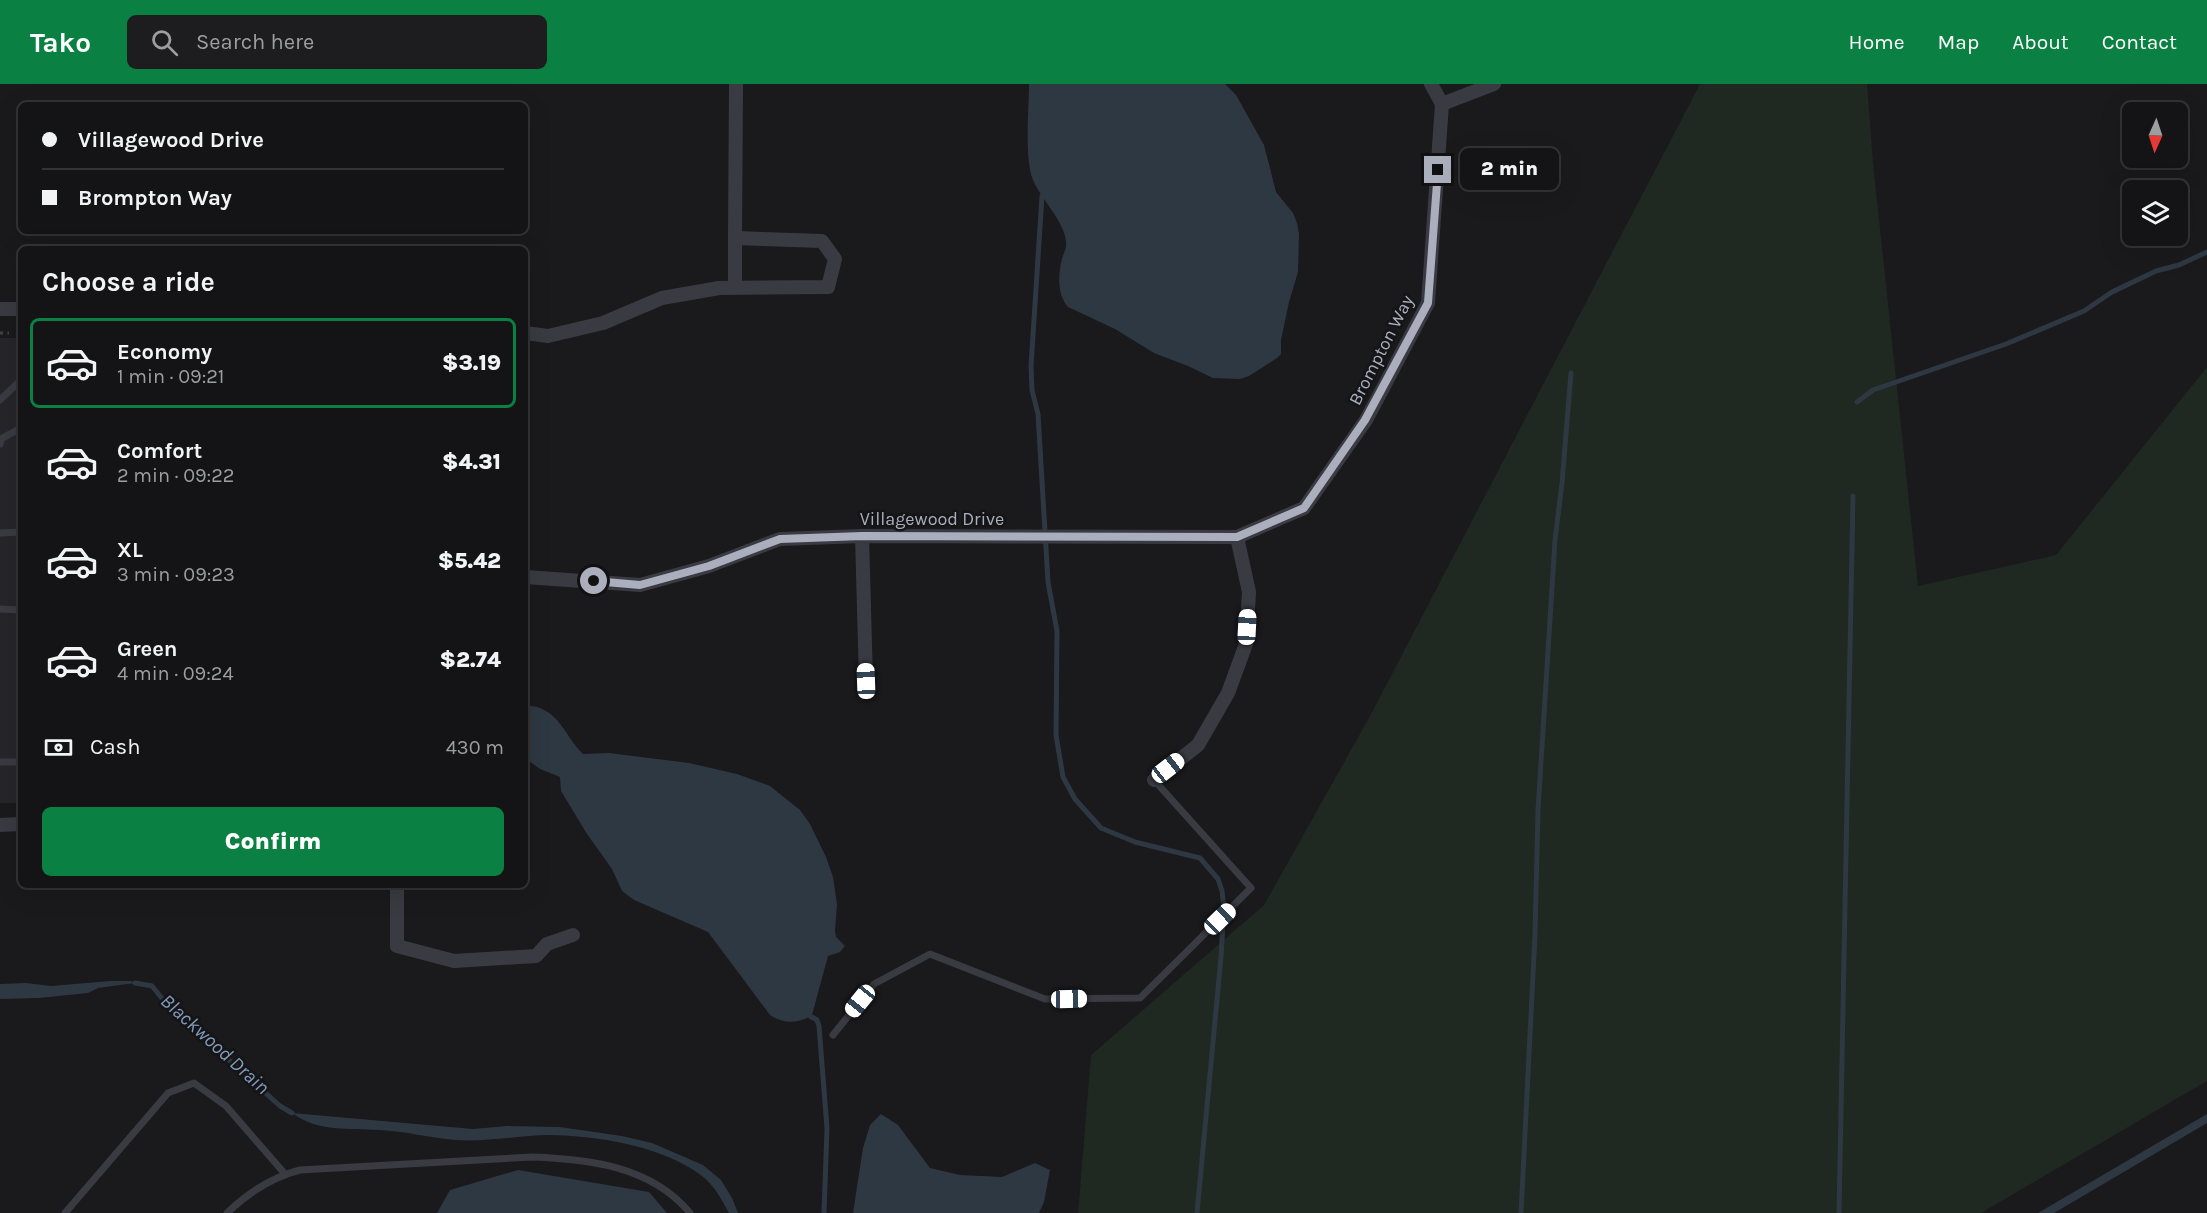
<!DOCTYPE html>
<html lang="en">
<head>
<meta charset="utf-8">
<style>
	body { margin:0; font-family:Karla,sans-serif; background:#1d1c1e; color:#f1f3f6; height:100vh; display:flex; flex-direction:column; font-size:22px; white-space:nowrap }
	* { box-sizing:border-box; margin:0 }
	p { font-size:20px; color:#9d9ea0 }
	.icon { flex:none; width:33px; height:33px; fill:none; stroke:currentColor; stroke-width:2; stroke-linecap:round; stroke-linejoin:round }
	.map { position:relative; flex:1; overflow:hidden }
	.sheet { position:absolute; left:18px; top:162px; width:510px; height:642px; display:flex; flex-direction:column; background:#141315; border-radius:9px; box-shadow:0 6px 24px #0002,0 0 0 2px #333234 }
	.sheet>* { flex:none }
	.guide { position:absolute; left:18px; top:18px; width:510px; height:132px; border-radius:9px; box-shadow:0 6px 24px #0002,0 0 0 2px #333234; display:grid; align-content:center; height:132px; padding:0 24px; background:#141315 }
	.needle { width:39px; rotate:183deg }
	.controls { position:absolute; left:2122px; top:18px; display:grid; gap:12px }
	.controls a { display:grid; place-items:center; width:66px; height:66px; border-radius:9px; background:#141315; box-shadow:0 6px 24px #0002,0 0 0 2px #333234; font-size:30px }
	.end { position:absolute; width:27px; height:27px; margin:-14px; border:8px solid #abafbd; background:#111; box-shadow:0 0 0 3px #111 }
	.from { border-radius:50% }
	.bubble { position:absolute; height:42px; border-radius:9px; background:#141315; box-shadow:0 6px 24px #0002,0 0 0 2px #333234; font-size:20px; font-weight:800; line-height:42px; text-align:center }
	.car { position:absolute; width:18px; height:36px; margin:-18px -9px; border-radius:8px; box-shadow:0 0 4px 2px #0007; background:linear-gradient(#fff 24%,#345 0 40%,#fff 0 76%,#345 0 86%,#fff 0) }
	.guide b { display:flex; align-items:center; gap:21px; height:57px; font-size:22px }
	.guide b+b { border-top:2px solid #333234 }
	.guide i { width:15px; height:15px; background:#f1f3f6 }
	ul { padding:0; list-style:none }
	li { display:flex; align-items:center; gap:18px; height:90px; margin:0 12px 9px; padding:0 12px; border:3px solid transparent; border-radius:9px }
	li div { flex:1 }
	li b { display:block; font-size:22px }
	li em { font-style:normal; font-weight:800 }
	li.active { border-color:#0b8043 }
	li>.icon { width:54px; height:54px; stroke-width:1.5 }
	h2 { padding:0 24px; font-size:27px; line-height:72px }
	.pay { display:flex; align-items:center; gap:15px; height:66px; padding:0 24px; font-size:22px }
	.pay p { margin-inline-start:auto }
	.action { display:flex; gap:12px; margin-top:auto; padding:12px 24px }
	.action a { flex:1; height:69px; border-radius:9px; background:#0b8043; color:#fff; font-size:24px; font-weight:800; line-height:69px; text-align:center }
	header { display:flex; align-items:center; gap:36px; box-sizing:border-box; height:84px; padding:0 30px; background:#0b8043; color:#fff }
	header strong { font-size:28px }
	nav { display:flex; gap:33px; margin-inline-start:auto; font-size:21px }
	.search { width:420px; height:54px; background:#1d1c1e; display:flex; align-items:center; gap:15px; box-sizing:border-box; padding:0 21px; border-radius:9px; color:#9d9ea0; font-size:22px }
	.map>svg:first-child { display:block }
	.built { fill:#262529 }
	.green { fill:#1f2821 }
	.water { fill:#2e3842 }
	.lines { fill:none; stroke-linecap:round; stroke-linejoin:round }
	.stream { stroke:#2e3842; stroke-width:5 }
	.path { stroke:#404249; stroke-width:3; stroke-dasharray:3 4.5; stroke-linecap:butt }
	.service { stroke:#3a3b42; stroke-width:7 }
	.minor { stroke:#3a3b42; stroke-width:14 }
	.route { stroke:#abafbd; stroke-width:8 }
	.labels { text-anchor:middle; dominant-baseline:central; stroke-width:5; stroke-linejoin:round; paint-order:stroke }
	.street-label { font-size:18px; fill:#abafbd; stroke:#151417 }
	.water-label { font-size:20px; font-style:italic; fill:#809bba; stroke:#151417 }
</style>
</head>
<body>
<header>
<strong>Tako</strong>
<div class="search"><svg class="icon" aria-label="search" viewBox="0 0 24 24"><circle cx="10" cy="10" r="6"/><path d="M15 15l6 6"/></svg>Search here</div>
<nav><a>Home</a><a>Map</a><a>About</a><a>Contact</a></nav>
</header>
<div class="map">
<svg width="2207" height="1129" viewBox="0 0 2207 1129">
	<rect width="100%" height="100%" fill="#1a191c"/>
	<rect class="built" x="0" y="254" width="21" height="465"/>
	<polygon class="green" points="1700,0 1867,0 1873,78 1918,502 2056,471 2207,283 2207,997 1981,1129 1078,1129 1091,971 1264,821 1370,632"/>
	<g class="water">
		<path d="M1029 0H1225L1236 11 1264 61 1276 108 1293 129 1297 139 1299 150 1298 188 1289 218 1281 256V270L1277 274 1249 292 1240 295 1213 294 1188 282 1154 269 1115 245 1068 223C1057 211 1058 190 1062 175 1064 168 1067 164 1066 157 1064 137 1041 115 1033 96 1024 74 1029 26 1029 0Z"/>
		<path d="M531 622C559 625 566 654 583 670L609 669 689 679 737 690 770 702 800 726 810 740 826 773 833 793 837 820 835 847 836 853 845 862 840 868 828 872 812 931C799 940 783 940 770 931L708 848 634 816 622 807 612 785 587 750 561 707 560 693 540 685 525 674V624Z"/>
		<polygon points="110,897 131,897 135,899 98,904 88,909 39,914 0,915 0,900 26,899 51,902"/>
		<path d="M292 1029 473 1045 507 1042 560 1043 622 1052 652 1059 703 1081 721 1096 732 1114 738 1129H729C722 1116 714 1101 702 1092 663 1062 595 1051 546 1051 516 1052 486 1058 456 1056 430 1054 405 1047 379 1046 349 1044 317 1048 292 1029Z"/>
		<polygon points="881,1030 898,1041 930,1084 960,1091 1002,1093 1035,1079 1050,1086 1044,1118 1039,1129 853,1129 863,1064 870,1041"/>
		<polygon points="2207,1030 2207,1039 2054,1129 2038,1129"/>
		<polygon points="518,1086 649,1108 667,1129 437,1129 450,1106"/>
	</g>
	<g class="lines">
		<g class="stream">
			<polyline points="1042,112 1031,282 1032,306 1038,330 1048,498 1057,547 1056,651 1063,693 1075,715 1101,744 1135,758 1200,774 1218,795 1222,807 1224,823 1221,873 1197,1129"/>
			<polyline points="1857,318 1873,306 2006,260 2084,227 2112,208 2156,187 2179,181 2207,168"/>
			<polyline points="135,899 152,902 173,928 199,949 280,1022 292,1029"/>
			<polyline points="810,932 817,936 819,942 827,1044 824,1129"/>
			<polyline points="1521,1129 1535,851 1538,726 1555,456 1562,399 1571,289"/>
			<polyline points="1839,1129 1853,412"/>
		</g>
		<polyline class="path" points="0,249 9,249"/>
		<g class="service">
			<polyline points="0,316 21,296"/>
			<polyline points="0,360 1,355 21,344"/>
			<polyline points="0,449 21,448"/>
			<polyline points="0,525 21,526"/>
			<polyline points="0,678 21,678"/>
			<polyline points="833,951 874,900 930,870 1045,915 1140,914 1251,804 1154,696"/>
			<polyline points="65,1129 168,1009 194,999 226,1022 285,1090"/>
			<path d="M227 1129C248 1109 272 1093 300 1086L532 1073C589 1075 651 1082 690 1129"/>
		</g>
		<g class="minor">
			<polyline points="1442,20 1494,0"/>
			<polyline points="735,154 735,202"/>
			<polyline points="0,225 21,225"/>
			<polyline points="525,249 548,252 603,239 662,214 719,204 828,203 835,175 822,157 735,154 736,0"/>
			<polyline points="862,452 866,597"/>
			<polyline points="525,493 640,501 709,482 780,455 862,452 1237,453 1304,424 1366,336 1428,219 1442,20 1431,0"/>
			<polyline points="1154,696 1198,661 1228,609 1246,560 1249,508 1237,453"/>
			<polyline points="0,741 21,740"/>
			<polyline points="397,801 397,862 454,877 536,872 547,860 573,851"/>
		</g>
	</g>
	<g class="lines">
		<polyline class="route" points="594,497 640,501 709,482 780,455 862,452 1237,453 1304,424 1365,336 1428,219 1438,86"/>
	</g>
	<g class="labels">
		<g class="street-label">
			<text transform="translate(1381 266) rotate(-63)">Brompton Way</text>
			<text x="932" y="435">Villagewood Drive</text>
		</g>
		<g class="water-label">
			<text transform="translate(215 960) rotate(42)">Blackwood Drain</text>
		</g>
	</g>
</svg>
<div class="controls">
<a><svg class="needle" viewBox="-14 -14 28 28"><path d="M0-13l5 13h-10z" fill="#e53935"/><path d="M0 13l5-13h-10z" fill="#9d9ea0"/></svg></a>
<a><svg class="icon" aria-label="layers" viewBox="0 0 24 24"><path d="M12 4l9 5-9 5-9-5zM3 14l9 5 9-5"/></svg></a>
</div>
<i class="end from" style="left:594px;top:497px"></i>
<i class="end" style="left:1438px;top:86px"></i>
<div class="bubble" style="left:1460px;top:64px;width:99px">2 min</div>
<i class="car" style="left:1247px;top:543px;rotate:3deg"></i>
<i class="car" style="left:866px;top:597px;rotate:358deg"></i>
<i class="car" style="left:1168px;top:684px;rotate:52deg"></i>
<i class="car" style="left:1220px;top:835px;rotate:46deg"></i>
<i class="car" style="left:1069px;top:915px;rotate:89deg"></i>
<i class="car" style="left:860px;top:917px;rotate:219deg"></i>
<div class="guide">
<b><i class="from"></i>Villagewood Drive</b>
<b><i></i>Brompton Way</b>
</div>
<section class="sheet">
<h2>Choose a ride</h2>
<ul>
<li class="active"><svg class="icon" aria-label="car" viewBox="0 0 24 24"><path d="M5 17H2v-5l4-1 3-4h7l3 4 3 1v5h-3M9 17h6M6 11h13"/><circle cx="7" cy="17" r="2"/><circle cx="17" cy="17" r="2"/></svg><div><b>Economy</b><p>1 min · 09:21</p></div><em>$3.19</em></li>
<li><svg class="icon" aria-label="car" viewBox="0 0 24 24"><path d="M5 17H2v-5l4-1 3-4h7l3 4 3 1v5h-3M9 17h6M6 11h13"/><circle cx="7" cy="17" r="2"/><circle cx="17" cy="17" r="2"/></svg><div><b>Comfort</b><p>2 min · 09:22</p></div><em>$4.31</em></li>
<li><svg class="icon" aria-label="car" viewBox="0 0 24 24"><path d="M5 17H2v-5l4-1 3-4h7l3 4 3 1v5h-3M9 17h6M6 11h13"/><circle cx="7" cy="17" r="2"/><circle cx="17" cy="17" r="2"/></svg><div><b>XL</b><p>3 min · 09:23</p></div><em>$5.42</em></li>
<li><svg class="icon" aria-label="car" viewBox="0 0 24 24"><path d="M5 17H2v-5l4-1 3-4h7l3 4 3 1v5h-3M9 17h6M6 11h13"/><circle cx="7" cy="17" r="2"/><circle cx="17" cy="17" r="2"/></svg><div><b>Green</b><p>4 min · 09:24</p></div><em>$2.74</em></li>
</ul>
<div class="pay"><svg class="icon" aria-label="cash" viewBox="0 0 24 24"><path d="M3 7h18v10H3z"/><circle cx="12" cy="12" r="2"/></svg>Cash<p>430 m</p></div>
<div class="action"><a>Confirm</a></div>
</section>
</div>
</body>
</html>
